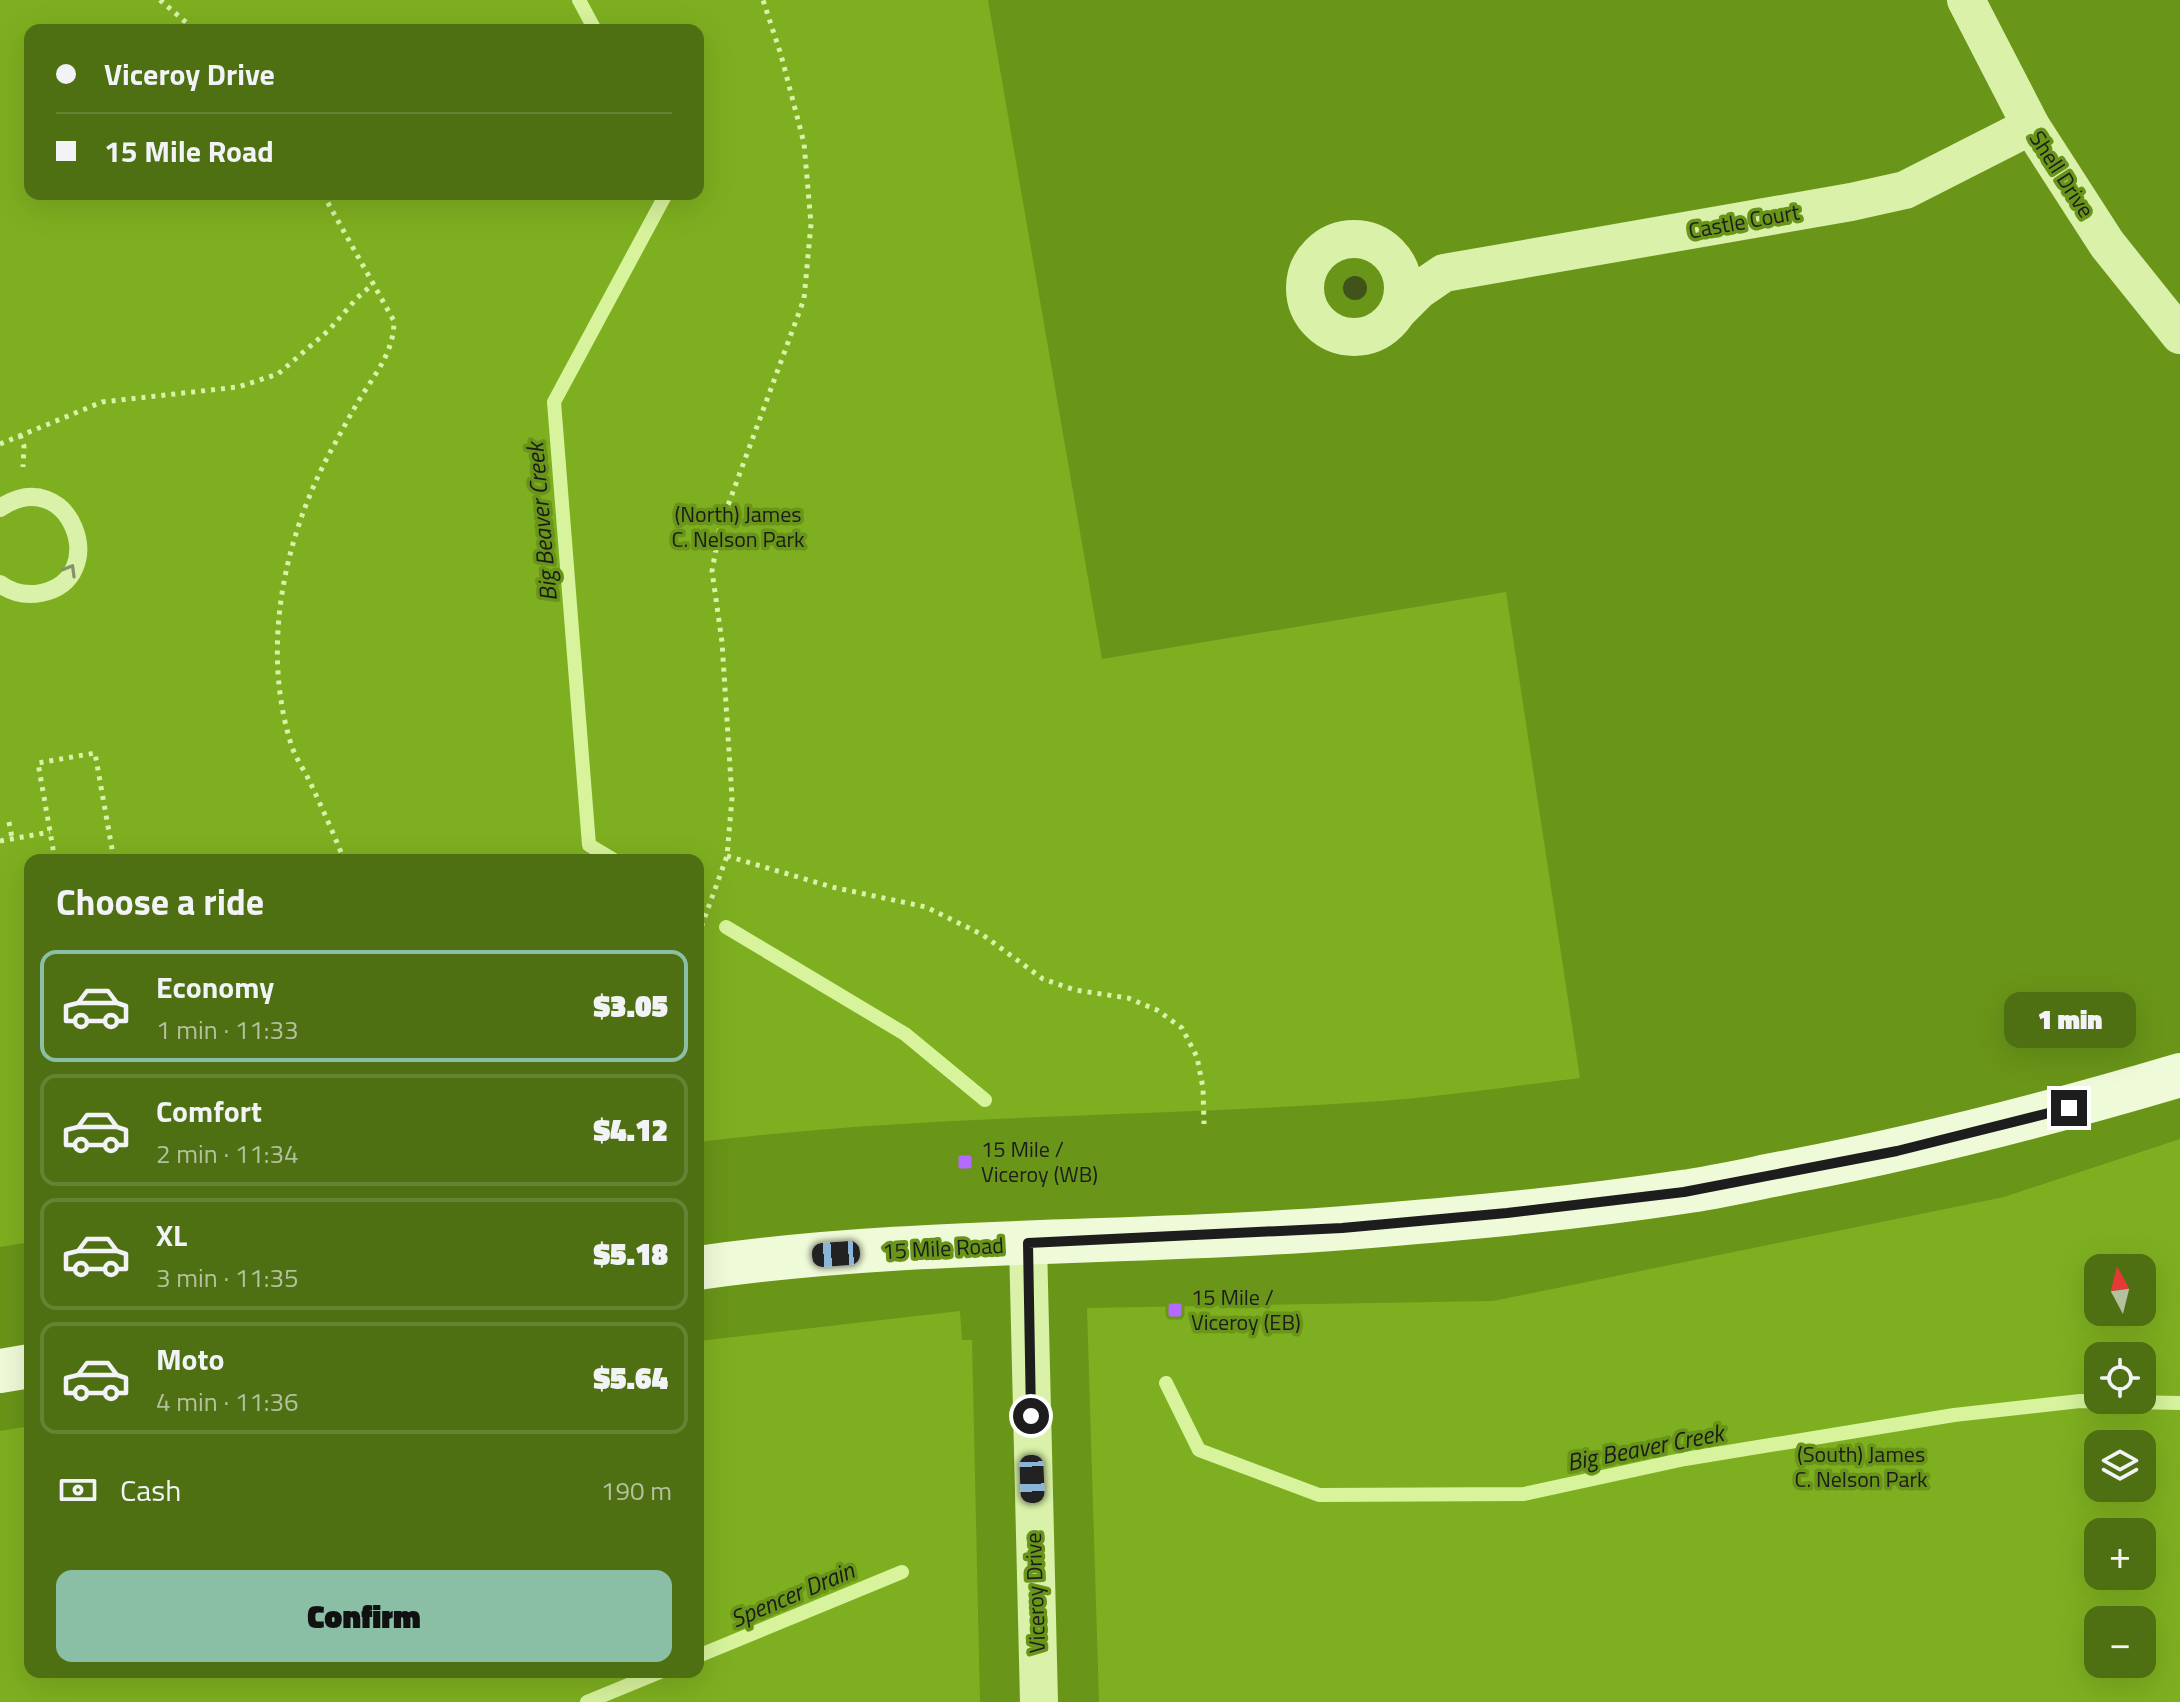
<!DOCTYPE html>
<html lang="en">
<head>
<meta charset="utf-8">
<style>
	body { margin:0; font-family:"Titillium Web",sans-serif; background:#55751b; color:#f1f3f6; height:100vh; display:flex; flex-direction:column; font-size:30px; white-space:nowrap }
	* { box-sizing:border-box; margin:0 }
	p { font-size:26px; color:#b3c19f }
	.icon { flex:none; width:44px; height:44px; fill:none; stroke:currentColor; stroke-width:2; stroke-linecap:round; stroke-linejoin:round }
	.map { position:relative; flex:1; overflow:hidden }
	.drawer { position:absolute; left:24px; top:854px; width:680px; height:824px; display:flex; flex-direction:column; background:#4f7012; border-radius:16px; box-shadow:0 8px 32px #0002 }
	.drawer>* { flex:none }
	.top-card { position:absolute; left:24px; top:24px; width:680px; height:176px; border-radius:16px; box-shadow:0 8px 32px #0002; display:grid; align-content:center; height:176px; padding:0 32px; background:#4f7012 }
	.needle { width:52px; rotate:353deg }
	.fabs { position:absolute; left:2084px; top:1254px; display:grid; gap:16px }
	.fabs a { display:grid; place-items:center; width:72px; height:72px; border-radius:16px; background:#4f7012; box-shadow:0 8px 32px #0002; font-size:40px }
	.end { position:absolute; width:36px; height:36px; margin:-18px; border:10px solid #1d1d1d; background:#fff; box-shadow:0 0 0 4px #fff }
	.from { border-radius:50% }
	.bubble { position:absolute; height:56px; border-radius:16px; background:#4f7012; box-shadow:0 8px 32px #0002; font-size:26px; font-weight:800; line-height:56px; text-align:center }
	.car { position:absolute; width:24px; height:48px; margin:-24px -12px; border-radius:10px; box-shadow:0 0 6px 2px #0007; background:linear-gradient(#222 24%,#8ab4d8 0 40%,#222 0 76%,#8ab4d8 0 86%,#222 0) }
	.top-card b { display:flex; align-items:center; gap:28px; height:76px; font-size:30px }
	.top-card b+b { border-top:2px solid #668232 }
	.top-card i { width:20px; height:20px; background:#f1f3f6 }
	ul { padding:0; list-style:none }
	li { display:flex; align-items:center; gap:24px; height:112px; margin:0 16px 12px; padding:0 16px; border:4px solid #668232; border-radius:16px }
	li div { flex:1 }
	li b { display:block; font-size:30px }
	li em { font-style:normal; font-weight:800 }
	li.on { border-color:#8abfa5 }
	li>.icon { width:72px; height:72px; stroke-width:1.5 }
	h2 { padding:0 32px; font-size:36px; line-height:96px }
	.pay { display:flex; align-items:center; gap:20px; height:88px; padding:0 32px; font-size:30px }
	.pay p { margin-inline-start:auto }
	.cta { display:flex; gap:16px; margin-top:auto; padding:16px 32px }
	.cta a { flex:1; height:92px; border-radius:16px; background:#8abfa5; color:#111; font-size:32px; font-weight:800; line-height:92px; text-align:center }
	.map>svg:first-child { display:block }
	.green { fill:#7eaf20; fill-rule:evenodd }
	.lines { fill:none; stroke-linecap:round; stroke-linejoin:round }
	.stream { stroke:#d7f39c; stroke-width:14 }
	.path { stroke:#d9f1a9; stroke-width:5; stroke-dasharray:4 6; stroke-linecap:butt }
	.lane { stroke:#d9f1a9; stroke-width:18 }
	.street { stroke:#d9f1a9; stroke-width:38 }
	.secondary { stroke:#effbd8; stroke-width:44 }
	.tree { fill:#3f531a }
	.oneway { stroke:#84926a }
	.route { stroke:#1d1d1d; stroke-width:10 }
	.poi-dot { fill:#b469ff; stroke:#699518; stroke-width:3 }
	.labels { text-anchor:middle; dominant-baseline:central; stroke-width:7; stroke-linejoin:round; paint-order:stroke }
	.street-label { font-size:22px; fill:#1d1d1d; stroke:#699518 }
	.park-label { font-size:22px; fill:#1c1d1b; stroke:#699518 }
	.poi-label { font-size:22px; fill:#1d1d1d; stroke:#699518; text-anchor:start }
	.water-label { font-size:24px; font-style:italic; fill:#1b1c19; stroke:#699518 }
</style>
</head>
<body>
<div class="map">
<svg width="2180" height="1702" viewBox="0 0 2180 1702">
	<rect width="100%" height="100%" fill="#699518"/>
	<g class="green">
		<path d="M0 0H988L1102 659 1506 592 1580 1078C1514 1086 1448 1096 1382 1101 1154 1117 925 1114 698 1142V860H30V1242L0 1247ZM30 30H698V194H30Z"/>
		<path d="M2180 1139V1702H1099L1087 1308 1493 1301 2004 1197ZM2142 1268V1312H2098V1268ZM2142 1356V1400H2098V1356ZM2142 1444V1488H2098V1444ZM2142 1532V1576H2098V1532ZM2142 1620V1664H2098V1620Z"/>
		<polygon points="960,1311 962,1340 972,1340 980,1702 0,1702 0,1431 30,1426 30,1672 698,1672 698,1341"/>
	</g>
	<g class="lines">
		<g class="stream">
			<polyline points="579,0 595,30"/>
			<polyline points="614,860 589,845 554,402 666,194"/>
			<polyline points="726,927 905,1034 985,1100"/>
			<polyline points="1166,1383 1199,1450 1319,1495 1524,1494 1685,1459 1954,1415 2080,1401 2180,1403"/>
			<polyline points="698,1656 902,1572"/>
			<polyline points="587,1702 660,1672"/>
		</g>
		<g class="path">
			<polyline points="160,0 195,30"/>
			<path d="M323 194 394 321C394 351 376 373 361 397 351 413 343 429 334 445 285 533 260 645 291 744 295 757 304 770 310 782 322 808 334 834 344 860"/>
			<polyline points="20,435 24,446 23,467"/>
			<polyline points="0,444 102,402 238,387 278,374 329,330 357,298 373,284"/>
			<polyline points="9,822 12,838"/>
			<polyline points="0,841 50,832"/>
			<polyline points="727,856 832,887 926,907 983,935 1043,979 1075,990 1128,998 1157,1010 1182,1028 1197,1057 1203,1088 1204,1124"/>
			<polyline points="55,860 38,763 95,753 114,860"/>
			<polyline points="698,936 727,856 732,798 722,642 712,571 720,527 804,299 811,224 804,143 781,55 763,0"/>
		</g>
		<path class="lane" d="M0 508C70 461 113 579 41 593 25 596 12 593 0 584"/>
		<g class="street">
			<polyline points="1966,0 2031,126 2107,244 2180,335"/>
			<circle cx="1354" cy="288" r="49"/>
			<polyline points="1397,312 1419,290 1444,273 1851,202 1905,190 2031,126"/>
			<polyline points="1028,1243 1039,1702"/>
		</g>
		<g class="secondary">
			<path d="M698 1268C912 1237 1129 1245 1345 1228 1457 1219 1570 1209 1682 1192 1719 1187 1756 1178 1793 1171 1924 1146 2052 1113 2180 1075"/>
			<polyline points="0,1371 30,1366"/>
		</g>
	</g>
	<circle class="tree" cx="1355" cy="288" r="12"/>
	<defs><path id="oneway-chevron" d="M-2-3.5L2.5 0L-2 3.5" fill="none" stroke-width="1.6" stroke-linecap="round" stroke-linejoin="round" transform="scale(2)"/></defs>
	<use class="oneway" href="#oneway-chevron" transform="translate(70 570) rotate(-60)"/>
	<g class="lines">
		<polyline class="route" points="1031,1416 1028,1243 1342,1228 1507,1213 1684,1192 1897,1151 2069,1108"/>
	</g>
	<g class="poi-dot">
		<rect x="957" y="1154" width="16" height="16" rx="4"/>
		<rect x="1167" y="1302" width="16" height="16" rx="4"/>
	</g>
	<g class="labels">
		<g class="street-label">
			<text transform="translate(2062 174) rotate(57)">Shell Drive</text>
			<text transform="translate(1744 221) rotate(-10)">Castle Court</text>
			<text transform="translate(943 1248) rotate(-3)">15 Mile Road</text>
			<text transform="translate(1035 1593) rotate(-92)">Viceroy Drive</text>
		</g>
		<g class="park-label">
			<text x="738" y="514">(North) James<tspan x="738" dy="25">C. Nelson Park</tspan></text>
			<text x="1861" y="1454">(South) James<tspan x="1861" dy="25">C. Nelson Park</tspan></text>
		</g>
		<g class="poi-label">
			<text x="981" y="1149">15 Mile /<tspan x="981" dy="25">Viceroy (WB)</tspan></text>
			<text x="1191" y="1297">15 Mile /<tspan x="1191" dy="25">Viceroy (EB)</tspan></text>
		</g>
		<g class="water-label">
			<text transform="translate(541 522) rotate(-95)">Big Beaver Creek</text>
			<text transform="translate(1645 1447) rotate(-11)">Big Beaver Creek</text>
			<text transform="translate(792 1594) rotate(-23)">Spencer Drain</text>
		</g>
	</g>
</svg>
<div class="fabs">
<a><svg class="needle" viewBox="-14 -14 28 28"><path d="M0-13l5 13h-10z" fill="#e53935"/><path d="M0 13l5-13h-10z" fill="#b3c19f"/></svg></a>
<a><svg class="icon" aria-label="locate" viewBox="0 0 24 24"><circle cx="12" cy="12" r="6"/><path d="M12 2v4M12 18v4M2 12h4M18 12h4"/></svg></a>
<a><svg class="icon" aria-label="layers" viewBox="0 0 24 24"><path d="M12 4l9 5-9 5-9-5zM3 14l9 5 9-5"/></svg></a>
<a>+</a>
<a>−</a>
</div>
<i class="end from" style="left:1031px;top:1416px"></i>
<i class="end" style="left:2069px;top:1108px"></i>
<div class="bubble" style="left:2004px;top:992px;width:132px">1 min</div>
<i class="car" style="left:836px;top:1254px;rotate:266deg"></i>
<i class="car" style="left:1032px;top:1479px;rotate:178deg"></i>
<div class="top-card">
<b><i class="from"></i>Viceroy Drive</b>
<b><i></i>15 Mile Road</b>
</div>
<section class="drawer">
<h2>Choose a ride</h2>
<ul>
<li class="on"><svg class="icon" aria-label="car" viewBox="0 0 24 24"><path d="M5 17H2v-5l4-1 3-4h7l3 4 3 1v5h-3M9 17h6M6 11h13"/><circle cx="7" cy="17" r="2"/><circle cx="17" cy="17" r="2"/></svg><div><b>Economy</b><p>1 min · 11:33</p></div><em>$3.05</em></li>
<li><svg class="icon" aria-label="car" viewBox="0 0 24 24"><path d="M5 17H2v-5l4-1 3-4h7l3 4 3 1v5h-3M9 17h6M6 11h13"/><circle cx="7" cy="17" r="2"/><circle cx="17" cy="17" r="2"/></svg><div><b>Comfort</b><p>2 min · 11:34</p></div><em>$4.12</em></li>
<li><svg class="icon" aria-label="car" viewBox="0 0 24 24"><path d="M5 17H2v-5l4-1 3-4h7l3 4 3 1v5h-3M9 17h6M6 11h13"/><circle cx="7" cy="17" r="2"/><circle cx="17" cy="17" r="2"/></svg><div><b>XL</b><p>3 min · 11:35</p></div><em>$5.18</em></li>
<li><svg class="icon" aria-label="car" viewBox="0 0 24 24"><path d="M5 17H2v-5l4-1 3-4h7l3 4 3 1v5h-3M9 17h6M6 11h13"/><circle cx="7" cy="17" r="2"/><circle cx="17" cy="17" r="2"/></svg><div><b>Moto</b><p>4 min · 11:36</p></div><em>$5.64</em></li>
</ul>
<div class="pay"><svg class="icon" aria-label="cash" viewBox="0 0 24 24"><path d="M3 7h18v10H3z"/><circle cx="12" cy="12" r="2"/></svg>Cash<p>190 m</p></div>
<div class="cta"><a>Confirm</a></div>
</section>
</div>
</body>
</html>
